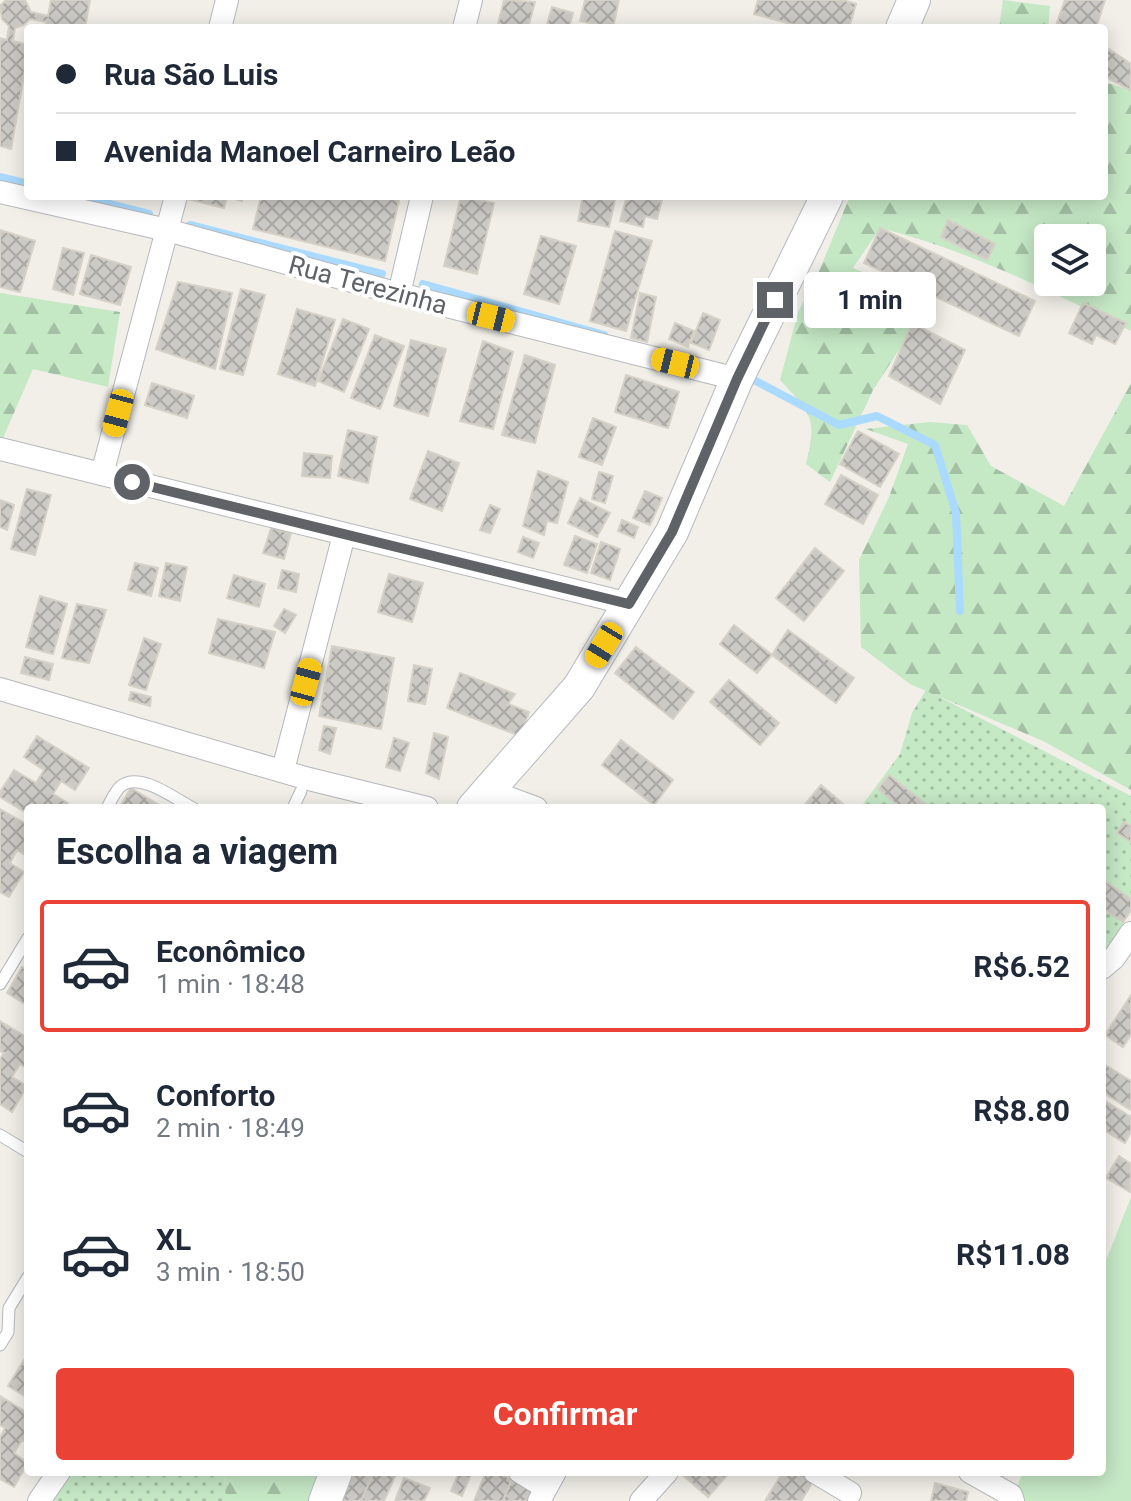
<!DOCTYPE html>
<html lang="pt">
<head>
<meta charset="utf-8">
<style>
	body { margin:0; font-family:Roboto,sans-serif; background:#f2f2f3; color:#1f2937; height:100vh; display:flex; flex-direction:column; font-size:30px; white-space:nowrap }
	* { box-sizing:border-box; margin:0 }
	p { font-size:26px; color:#747a83 }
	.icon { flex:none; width:44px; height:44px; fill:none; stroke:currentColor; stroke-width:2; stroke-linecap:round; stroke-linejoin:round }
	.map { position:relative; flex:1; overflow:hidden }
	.drawer { position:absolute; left:24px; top:804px; width:1082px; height:672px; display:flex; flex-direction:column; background:#fff; border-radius:8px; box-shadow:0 4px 20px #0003 }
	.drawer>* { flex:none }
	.guide { position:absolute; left:24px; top:24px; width:1084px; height:176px; border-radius:8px; box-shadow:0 4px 20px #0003; display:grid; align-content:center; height:176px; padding:0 32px; background:#fff }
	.fabs { position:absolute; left:1034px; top:224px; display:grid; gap:16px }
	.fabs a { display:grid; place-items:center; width:72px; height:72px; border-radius:8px; background:#fff; box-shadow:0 4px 20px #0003; font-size:40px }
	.end { position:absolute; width:36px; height:36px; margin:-18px; border:10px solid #5f6368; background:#fff; box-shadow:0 0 0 4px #fff }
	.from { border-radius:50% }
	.bubble { position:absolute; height:56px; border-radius:8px; background:#fff; box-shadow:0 4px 20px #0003; font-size:26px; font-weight:700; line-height:56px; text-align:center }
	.car { position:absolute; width:24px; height:48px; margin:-24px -12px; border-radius:10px; box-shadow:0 0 6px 2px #0007; background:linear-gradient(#f5c518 24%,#345 0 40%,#f5c518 0 76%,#345 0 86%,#f5c518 0) }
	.guide b { display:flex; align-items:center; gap:28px; height:76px; font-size:30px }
	.guide b+b { border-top:2px solid #e0e1e3 }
	.guide i { width:20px; height:20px; background:#1f2937 }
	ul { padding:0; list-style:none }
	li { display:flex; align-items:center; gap:24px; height:132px; margin:0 16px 12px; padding:0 16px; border:4px solid transparent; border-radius:8px }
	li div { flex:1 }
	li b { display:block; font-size:30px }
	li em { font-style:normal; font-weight:700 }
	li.active { border-color:#ea4335 }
	li>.icon { width:72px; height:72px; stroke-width:1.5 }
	h2 { padding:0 32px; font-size:36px; line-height:96px }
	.action { display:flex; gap:16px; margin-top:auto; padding:16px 32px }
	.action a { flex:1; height:92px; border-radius:8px; background:#ea4335; color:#fff; font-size:32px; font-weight:700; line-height:92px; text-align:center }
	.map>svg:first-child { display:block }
	.grass { fill:url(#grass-dots) }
	.forest { fill:url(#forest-firs); fill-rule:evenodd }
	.garden { fill:#c5e8c5 }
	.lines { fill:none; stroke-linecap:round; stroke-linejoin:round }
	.stream { stroke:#aadaff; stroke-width:8 }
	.building { fill:url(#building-cross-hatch); stroke:#d6d1c6; stroke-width:2 }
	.lane-casing { stroke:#b5b8bc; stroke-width:13 }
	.street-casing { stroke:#b5b8bc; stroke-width:24 }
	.secondary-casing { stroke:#b6babf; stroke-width:34 }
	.lane { stroke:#fff; stroke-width:11 }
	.street { stroke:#fff; stroke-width:22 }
	.secondary { stroke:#fff; stroke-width:32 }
	.route { stroke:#5f6368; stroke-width:10 }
	.labels { text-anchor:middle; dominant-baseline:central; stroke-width:8; stroke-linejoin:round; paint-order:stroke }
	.street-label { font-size:26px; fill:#5f6368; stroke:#fff }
</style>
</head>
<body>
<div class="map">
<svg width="1131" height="1501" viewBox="0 0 1131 1501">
	<defs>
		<pattern id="grass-dots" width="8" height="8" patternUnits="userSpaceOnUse" patternTransform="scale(2)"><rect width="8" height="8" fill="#c5e8c5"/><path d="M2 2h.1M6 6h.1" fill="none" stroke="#a3c0a4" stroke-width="1.8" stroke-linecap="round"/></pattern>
		<pattern id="forest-firs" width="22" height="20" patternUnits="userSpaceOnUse" patternTransform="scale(2)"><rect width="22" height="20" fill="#c5e8c5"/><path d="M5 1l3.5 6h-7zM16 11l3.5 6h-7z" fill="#a3c0a4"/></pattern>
		<pattern id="building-cross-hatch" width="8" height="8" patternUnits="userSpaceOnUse" patternTransform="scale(2)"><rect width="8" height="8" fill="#cccac5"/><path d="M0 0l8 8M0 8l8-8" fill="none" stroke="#a9a8a4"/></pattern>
	</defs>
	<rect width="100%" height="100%" fill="#f1efe8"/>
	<g class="grass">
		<polygon points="926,690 1131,796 1131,912 1104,952 1102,808 860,808 900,754 912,713"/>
		<polygon points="70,1472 178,1472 185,1476 189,1472 224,1472 226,1501 50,1501"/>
	</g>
	<g class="forest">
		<polygon points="1003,0 1050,6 1048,28 999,28"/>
		<path d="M1104 82 1131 90V331C1050 291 968 250 880 228L853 268 919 296 910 333 873 390 830 482 806 464C817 417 812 415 780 380L798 312 817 276 850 196H1104ZM1048 238H1092V282H1048Z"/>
		<polygon points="0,293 120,312 108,387 33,369 0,445"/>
		<polygon points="1131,383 1131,790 1045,742 910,684 861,647 859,560 889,497 908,444 866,429 930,422 967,425 991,466 1064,506"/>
		<polygon points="224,1472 322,1472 314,1501 226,1501"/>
	</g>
	<polygon class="garden" points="1131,1197 1131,1501 1011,1501 1023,1472 1102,1472 1102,1271"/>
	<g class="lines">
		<g class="stream">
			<polyline points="0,177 28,184"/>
			<polyline points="77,196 149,214"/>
			<polyline points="190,225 382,274"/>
			<polyline points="423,284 604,335"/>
			<polyline points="752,379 839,425 877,416 935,445 956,513 960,611"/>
		</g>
	</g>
	<g class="building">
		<polygon points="6,0 25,0 31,12 48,16 51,0 90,0 85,28 45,28 46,22 30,19 24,25 15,28 13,41 28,45 28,53 11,149 0,146 0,38 7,40 9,26 2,19 0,6"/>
		<polygon points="504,0 535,2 528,28 497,28"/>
		<polygon points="585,0 619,0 613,28 580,21"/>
		<polygon points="758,0 843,0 856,4 849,28 806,28 754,14"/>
		<polygon points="1065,0 1105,0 1096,28 1055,28"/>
		<polygon points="552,7 573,13 569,28 546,28"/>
		<polygon points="1109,49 1131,64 1130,90 1104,76 1104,57"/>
		<polygon points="189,196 243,196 242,201 227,197 224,208 188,199"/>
		<polygon points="261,196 400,196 385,261 253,229"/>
		<polygon points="461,196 494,203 477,274 444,266"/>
		<polygon points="583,196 615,200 609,227 578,221"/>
		<polygon points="627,196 663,196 657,219 645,216 643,227 620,221"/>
		<polygon points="948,220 995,244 987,260 941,237"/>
		<polygon points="880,228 1035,301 1019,336 864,263"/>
		<polygon points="0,230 35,241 20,292 0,287"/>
		<polygon points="615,231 652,241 626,331 590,321"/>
		<polygon points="541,236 576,246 559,304 524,294"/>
		<polygon points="63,248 84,253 73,295 53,289"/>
		<polygon points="91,255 131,267 120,305 80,294"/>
		<polygon points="178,282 232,293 215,369 156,349"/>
		<polygon points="241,289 265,295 243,375 220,369"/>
		<polygon points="640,293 656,297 647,342 631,338"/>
		<polygon points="1083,303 1126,323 1115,344 1096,335 1092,344 1069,333"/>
		<polygon points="297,309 335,320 315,386 278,374"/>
		<polygon points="703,313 720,320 709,350 691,343"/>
		<polygon points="343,319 369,329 344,392 318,381"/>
		<polygon points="675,323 694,331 688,347 669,339"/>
		<polygon points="912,323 965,350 940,404 889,376"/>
		<polygon points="375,335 404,346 380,409 351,398"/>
		<polygon points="411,340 446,349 428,416 394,406"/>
		<polygon points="483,341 513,352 493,429 460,421"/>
		<polygon points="525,355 555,365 535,443 502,435"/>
		<polygon points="626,375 679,392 668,428 615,412"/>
		<polygon points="152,383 194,396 187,418 145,405"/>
		<polygon points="593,418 616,427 602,465 579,457"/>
		<polygon points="348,430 377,437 368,483 338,476"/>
		<polygon points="858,431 899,454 880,487 840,464"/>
		<polygon points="428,451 459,463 442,511 410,499"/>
		<polygon points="304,453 332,456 330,478 302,476"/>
		<polygon points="538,471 568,482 557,523 547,521 544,535 523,526"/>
		<polygon points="599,472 613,476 605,503 592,499"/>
		<polygon points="841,475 878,495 863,524 825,504"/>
		<polygon points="27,489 51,495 35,555 11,549"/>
		<polygon points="645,491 662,498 650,525 633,518"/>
		<polygon points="580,498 610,513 597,537 568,523"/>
		<polygon points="0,500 14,505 7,530 0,527"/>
		<polygon points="490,505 500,509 490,533 480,530"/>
		<polygon points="622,520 638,527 634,538 618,531"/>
		<polygon points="271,528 291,533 284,559 263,553"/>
		<polygon points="575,536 597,544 587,573 564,565"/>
		<polygon points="523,537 539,543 533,558 518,552"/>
		<polygon points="601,542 620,549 610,580 591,573"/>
		<polygon points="815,548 844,571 804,621 776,598"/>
		<polygon points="135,563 158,568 151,596 128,590"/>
		<polygon points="166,563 187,567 180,601 159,596"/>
		<polygon points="282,570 299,574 296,592 278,588"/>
		<polygon points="389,574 423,583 412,622 378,612"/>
		<polygon points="234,575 265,584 259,607 227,598"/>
		<polygon points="40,596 67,604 53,654 26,647"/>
		<polygon points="77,604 106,610 89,663 62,658"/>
		<polygon points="284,609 296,615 285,633 274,626"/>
		<polygon points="218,619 275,632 264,668 209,653"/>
		<polygon points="734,625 772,655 757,673 720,644"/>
		<polygon points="788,630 854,678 836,703 772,655"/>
		<polygon points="144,638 161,644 146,690 129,685"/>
		<polygon points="332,646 394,658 381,729 319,716"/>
		<polygon points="636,647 694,692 673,719 615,673"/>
		<polygon points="25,657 53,664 49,680 21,673"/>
		<polygon points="414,665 432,669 425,704 408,701"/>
		<polygon points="460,673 515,694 508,704 529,712 520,736 447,708"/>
		<polygon points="729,680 779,723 760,745 710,702"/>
		<polygon points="131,692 151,697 150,706 129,700"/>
		<polygon points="324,726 336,728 330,754 319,750"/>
		<polygon points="434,733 448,737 439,779 426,773"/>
		<polygon points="37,736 89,768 75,790 61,781 53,794 68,803 65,808 28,808 28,814 0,797 0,792 14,770 36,783 44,770 24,757"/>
		<polygon points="394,738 409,743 400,771 386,767"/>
		<polygon points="621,740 673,780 654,805 602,765"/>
		<polygon points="889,775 931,808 901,808 878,789"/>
		<polygon points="821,785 843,804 840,808 802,808"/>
		<polygon points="131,788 164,808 119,808"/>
		<polygon points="0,809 28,825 28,857 17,850 10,863 24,872 9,897 0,892"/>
		<polygon points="1124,822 1131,826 1131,842 1117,833"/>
		<polygon points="1102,879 1131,899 1131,910 1123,922 1102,908"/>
		<polygon points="22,967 28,970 28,1006 7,993"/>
		<polygon points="1131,995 1131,1035 1123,1047 1105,1035"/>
		<polygon points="0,1021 28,1038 28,1069 20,1064 12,1077 27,1086 12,1112 0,1104 0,1059 4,1053 0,1051"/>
		<polygon points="1102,1063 1131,1081 1131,1110 1102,1092"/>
		<polygon points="1102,1099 1131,1117 1131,1132 1125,1143 1102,1129"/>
		<polygon points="1119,1156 1131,1164 1130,1192 1106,1178"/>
		<polygon points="24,1360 28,1362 28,1398 8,1386"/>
		<polygon points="0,1396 28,1413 28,1444 22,1440 14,1453 28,1463 14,1487 0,1479 0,1438 5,1428 0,1425"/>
		<polygon points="354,1472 372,1476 361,1501 342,1501"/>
		<polygon points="374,1472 397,1472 384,1501 361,1501"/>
		<polygon points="459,1472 471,1474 462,1496 451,1491"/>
		<polygon points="486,1472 495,1472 512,1479 503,1501 474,1501"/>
		<polygon points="679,1472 730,1472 708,1497"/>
		<polygon points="783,1472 802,1472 814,1480 801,1501 765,1501"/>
		<polygon points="404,1478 430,1488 424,1501 395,1501"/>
		<polygon points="512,1479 534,1489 529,1501 503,1501"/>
		<polygon points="935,1483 968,1492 966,1501 931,1501"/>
	</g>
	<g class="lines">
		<defs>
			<g id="lane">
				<path d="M107 808C111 801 115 791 121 786 140 771 175 799 193 808"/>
				<polyline points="293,808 301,791"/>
				<polyline points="0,984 28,938"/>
				<polyline points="0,1135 28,1152"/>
				<polyline points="0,1345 8,1332 9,1308 28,1277"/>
			</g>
			<g id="street">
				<polyline points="220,28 227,0"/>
				<polyline points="464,28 471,0"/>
				<polyline points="0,192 167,230 399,294 737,379"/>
				<polyline points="399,294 422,196"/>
				<polyline points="0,449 629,604"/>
				<polyline points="102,474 176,196"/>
				<polyline points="0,689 305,778 427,808"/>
				<polyline points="283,770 344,535"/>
				<polyline points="487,790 536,808"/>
				<polyline points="1102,968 1114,958 1131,933"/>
				<polyline points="520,1472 546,1488"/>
				<polyline points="815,1472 850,1493"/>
				<polyline points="970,1472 1011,1495 1013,1501"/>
				<polyline points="39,1501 59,1472"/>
				<polyline points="539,1501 555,1472"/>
				<polyline points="641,1501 667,1472"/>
			</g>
			<g id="secondary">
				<polyline points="902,28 914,0"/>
				<polyline points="473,808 579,687 672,532 737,379 827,196"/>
				<polyline points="325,1501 336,1472"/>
			</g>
		</defs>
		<use href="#lane" class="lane-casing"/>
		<use href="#street" class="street-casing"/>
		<use href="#secondary" class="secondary-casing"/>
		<use href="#lane" class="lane"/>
		<use href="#street" class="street"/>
		<use href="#secondary" class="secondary"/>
	</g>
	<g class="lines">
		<polyline class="route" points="132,482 629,604 672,532 737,379 775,300"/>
	</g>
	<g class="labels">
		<g class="street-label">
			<text transform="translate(368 285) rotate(15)">Rua Terezinha</text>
		</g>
	</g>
</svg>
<div class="fabs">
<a><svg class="icon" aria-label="layers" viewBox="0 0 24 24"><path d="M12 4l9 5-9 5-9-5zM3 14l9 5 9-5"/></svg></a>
</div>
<i class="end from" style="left:132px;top:482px"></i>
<i class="end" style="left:775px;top:300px"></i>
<div class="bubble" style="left:804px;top:272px;width:132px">1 min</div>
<i class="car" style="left:491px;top:317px;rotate:104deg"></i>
<i class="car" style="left:675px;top:363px;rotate:284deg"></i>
<i class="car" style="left:118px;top:413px;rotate:195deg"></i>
<i class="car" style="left:604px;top:645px;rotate:211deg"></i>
<i class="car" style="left:306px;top:682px;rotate:15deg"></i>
<div class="guide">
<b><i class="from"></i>Rua São Luis</b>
<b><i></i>Avenida Manoel Carneiro Leão</b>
</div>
<section class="drawer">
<h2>Escolha a viagem</h2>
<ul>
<li class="active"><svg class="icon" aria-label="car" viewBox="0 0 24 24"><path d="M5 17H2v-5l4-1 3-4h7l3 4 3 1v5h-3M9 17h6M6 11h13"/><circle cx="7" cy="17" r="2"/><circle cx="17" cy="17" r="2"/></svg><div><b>Econômico</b><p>1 min · 18:48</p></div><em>R$6.52</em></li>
<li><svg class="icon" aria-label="car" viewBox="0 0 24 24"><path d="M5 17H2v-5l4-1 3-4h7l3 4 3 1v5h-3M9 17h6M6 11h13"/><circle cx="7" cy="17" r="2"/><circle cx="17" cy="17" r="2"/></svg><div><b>Conforto</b><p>2 min · 18:49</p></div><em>R$8.80</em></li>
<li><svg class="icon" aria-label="car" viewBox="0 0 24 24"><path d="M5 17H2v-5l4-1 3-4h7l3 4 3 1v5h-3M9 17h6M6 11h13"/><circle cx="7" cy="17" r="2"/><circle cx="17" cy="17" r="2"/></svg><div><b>XL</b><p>3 min · 18:50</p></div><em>R$11.08</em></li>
</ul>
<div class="action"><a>Confirmar</a></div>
</section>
</div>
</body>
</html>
